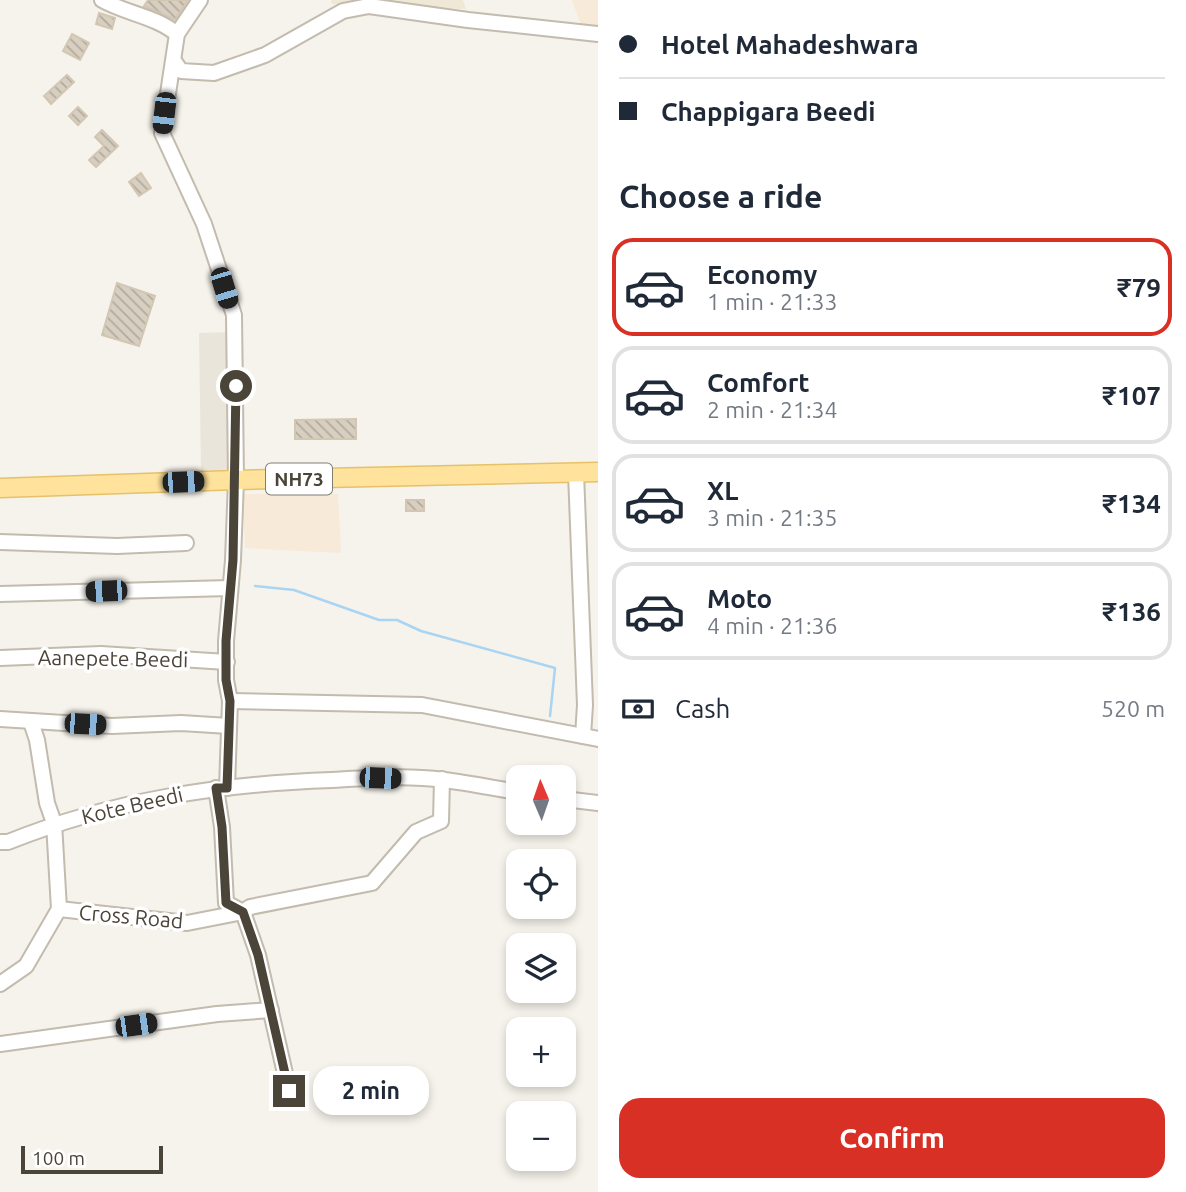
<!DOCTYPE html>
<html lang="en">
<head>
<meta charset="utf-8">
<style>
	body { margin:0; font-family:Ubuntu,sans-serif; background:#f6f6f7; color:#1f2937; height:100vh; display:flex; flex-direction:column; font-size:26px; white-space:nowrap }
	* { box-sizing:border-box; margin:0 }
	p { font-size:23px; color:#747a83 }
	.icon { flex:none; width:38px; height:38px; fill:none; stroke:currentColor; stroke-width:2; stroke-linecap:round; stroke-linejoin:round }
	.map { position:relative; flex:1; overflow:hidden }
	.drawer { display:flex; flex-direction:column; background:#fff; width:588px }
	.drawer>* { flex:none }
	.banner { display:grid; align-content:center; height:154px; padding:0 21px; background:#fff }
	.needle { width:46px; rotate:358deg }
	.buttons { position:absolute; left:506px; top:765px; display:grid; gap:14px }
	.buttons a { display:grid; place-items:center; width:70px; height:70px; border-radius:14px; background:#fff; box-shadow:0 4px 10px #0003; font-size:35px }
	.scale { position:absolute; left:21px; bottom:18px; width:142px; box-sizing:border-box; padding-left:7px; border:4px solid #4b4439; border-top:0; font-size:19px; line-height:24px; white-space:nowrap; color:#4b4439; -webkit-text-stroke:5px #fff; paint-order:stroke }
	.end { position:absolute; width:32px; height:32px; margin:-16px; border:9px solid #4b4439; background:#fff; box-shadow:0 0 0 4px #fff }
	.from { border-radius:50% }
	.bubble { position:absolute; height:49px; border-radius:21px; background:#fff; box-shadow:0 4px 10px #0003; font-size:23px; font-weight:700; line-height:49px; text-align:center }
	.car { position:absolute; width:21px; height:42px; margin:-21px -10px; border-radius:9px; box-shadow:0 0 5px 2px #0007; background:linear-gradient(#222 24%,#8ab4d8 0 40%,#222 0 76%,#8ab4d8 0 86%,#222 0) }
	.banner b { display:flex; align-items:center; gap:24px; height:66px; font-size:26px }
	.banner b+b { border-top:2px solid #e0e1e3 }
	.banner i { width:18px; height:18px; background:#1f2937 }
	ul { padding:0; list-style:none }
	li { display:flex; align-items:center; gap:21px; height:98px; margin:0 14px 10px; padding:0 7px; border:4px solid #e0e1e3; border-radius:21px }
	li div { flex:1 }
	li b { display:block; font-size:26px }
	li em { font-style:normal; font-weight:700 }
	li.on { border-color:#d93025 }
	li>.icon { width:63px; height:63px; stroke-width:1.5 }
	h2 { padding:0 21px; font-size:32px; line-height:84px }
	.pay { display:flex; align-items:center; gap:18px; height:77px; padding:0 21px; font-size:26px }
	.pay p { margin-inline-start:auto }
	.primary-button { display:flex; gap:14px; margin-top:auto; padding:14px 21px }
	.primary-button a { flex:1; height:80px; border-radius:21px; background:#d93025; color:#fff; font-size:28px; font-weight:700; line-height:80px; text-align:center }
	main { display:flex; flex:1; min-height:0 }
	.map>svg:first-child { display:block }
	.residential { fill:#eae5da }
	.commercial { fill:#f7ead8 }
	.education { fill:#efe8d6 }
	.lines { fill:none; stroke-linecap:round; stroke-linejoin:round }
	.stream { stroke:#a9d4f2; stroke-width:2.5 }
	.building { fill:url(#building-back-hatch); stroke:#d3c7b4; stroke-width:2 }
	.minor-casing { stroke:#c2bbae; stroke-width:18 }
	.major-casing { stroke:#e6c16a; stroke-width:21 }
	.minor { stroke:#fff; stroke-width:14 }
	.major { stroke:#ffe39c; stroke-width:18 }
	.route { stroke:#4b4439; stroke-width:9 }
	.labels { text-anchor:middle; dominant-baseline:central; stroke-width:7; stroke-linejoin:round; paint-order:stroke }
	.shield { fill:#fff; stroke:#817c74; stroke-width:2 }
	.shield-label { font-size:19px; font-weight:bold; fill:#4b4439 }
	.street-label { font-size:21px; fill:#4b4439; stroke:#fff }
</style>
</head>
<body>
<main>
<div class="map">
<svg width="598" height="1192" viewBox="0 0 598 1192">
	<defs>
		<pattern id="building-back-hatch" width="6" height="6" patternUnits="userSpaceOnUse" patternTransform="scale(1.75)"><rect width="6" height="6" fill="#d8cfc1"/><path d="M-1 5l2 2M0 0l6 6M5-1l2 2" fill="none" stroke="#b1aa9e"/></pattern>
	</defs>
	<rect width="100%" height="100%" fill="#f6f3ec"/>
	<polygon class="residential" points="235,332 235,469 201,471 199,333"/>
	<g class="commercial">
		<polygon points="572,0 598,0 598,33 584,33"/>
		<polygon points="243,494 338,494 341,553 245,548"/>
	</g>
	<polygon class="education" points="331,0 463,0 466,9 332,4"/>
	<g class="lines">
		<polyline class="stream" points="255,586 294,590 379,620 397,620 421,631 555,668 550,716"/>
	</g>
	<g class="building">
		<polygon points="148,0 188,0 175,20 144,6"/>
		<polygon points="99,13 115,18 112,29 96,24"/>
		<polygon points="72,34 89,43 80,60 63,51"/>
		<polygon points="67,75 74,82 51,104 44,96"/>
		<polygon points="78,107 87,116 78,125 69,116"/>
		<polygon points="102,130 118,146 96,167 89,160 104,146 95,137"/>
		<polygon points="141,173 151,188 139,196 129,182"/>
		<polygon points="117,283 155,296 139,346 102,335"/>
		<polygon points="356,419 356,439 295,439 295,420"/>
		<rect x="406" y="500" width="18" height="11"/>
	</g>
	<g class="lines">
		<defs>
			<g id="minor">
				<path d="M102 0C127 14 155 16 177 34L162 133 204 224 234 315 236 480 233 560 226 641V680L230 701 227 788"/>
				<polyline points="177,34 200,0"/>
				<polyline points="174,61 181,71 214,73 265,55 343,11 369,6 468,20 598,34"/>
				<polyline points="576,473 585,705 583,736"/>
				<polyline points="0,542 117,546 186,543"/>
				<polyline points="0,594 230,588"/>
				<polyline points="0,658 101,654 227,662"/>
				<polyline points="230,701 422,705 598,739"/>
				<polyline points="0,719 112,726 181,723 229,726"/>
				<polyline points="216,788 222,827 226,903 243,912 258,955 289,1091"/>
				<polyline points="564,799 598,803"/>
				<path d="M0 842H8C113 800 219 784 332 780 369 778 407 775 444 780 469 783 493 788 518 792"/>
				<polyline points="59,909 187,923 243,912 250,907 372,883 416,832 441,821 442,779"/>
				<polyline points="0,984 26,966 59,909 54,823 47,803 37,740 31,722"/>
				<polyline points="0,1044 217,1014 271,1010"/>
			</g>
			<polyline id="major" points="0,488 236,480 598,472"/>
		</defs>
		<use href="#minor" class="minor-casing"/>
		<use href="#major" class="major-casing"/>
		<use href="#minor" class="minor"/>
		<use href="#major" class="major"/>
	</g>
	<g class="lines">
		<polyline class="route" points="236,386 233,560 226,641 226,680 230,701 227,788 216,788 222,827 226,903 243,912 258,955 289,1091"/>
	</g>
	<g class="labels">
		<rect class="shield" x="266" y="463.5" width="66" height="31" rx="5"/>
		<g class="shield-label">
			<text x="299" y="479">NH73</text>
		</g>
		<g class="street-label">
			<text transform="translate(113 658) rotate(1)">Aanepete Beedi</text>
			<text transform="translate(132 805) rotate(-13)">Kote Beedi</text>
			<text transform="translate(131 916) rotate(5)">Cross Road</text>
		</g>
	</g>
</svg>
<div class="buttons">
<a><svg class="needle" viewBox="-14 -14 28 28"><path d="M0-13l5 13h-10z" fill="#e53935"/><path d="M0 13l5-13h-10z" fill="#747a83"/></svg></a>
<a><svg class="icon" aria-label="locate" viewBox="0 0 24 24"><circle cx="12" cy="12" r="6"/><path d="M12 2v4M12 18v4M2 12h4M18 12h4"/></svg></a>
<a><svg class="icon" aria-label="layers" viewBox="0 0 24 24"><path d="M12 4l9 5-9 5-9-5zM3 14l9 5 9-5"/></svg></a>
<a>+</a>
<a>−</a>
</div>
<div class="scale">100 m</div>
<i class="end from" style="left:236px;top:386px"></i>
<i class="end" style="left:289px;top:1091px"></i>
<div class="bubble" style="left:313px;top:1066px;width:116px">2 min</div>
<i class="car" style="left:164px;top:113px;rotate:187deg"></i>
<i class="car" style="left:224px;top:288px;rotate:163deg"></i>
<i class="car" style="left:183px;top:482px;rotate:88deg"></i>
<i class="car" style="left:106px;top:591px;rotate:268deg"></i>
<i class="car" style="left:85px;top:724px;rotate:93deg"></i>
<i class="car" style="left:380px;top:778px;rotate:92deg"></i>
<i class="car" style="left:136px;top:1025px;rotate:82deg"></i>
</div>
<section class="drawer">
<div class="banner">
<b><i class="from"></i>Hotel Mahadeshwara</b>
<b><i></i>Chappigara Beedi</b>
</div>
<h2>Choose a ride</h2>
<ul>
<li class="on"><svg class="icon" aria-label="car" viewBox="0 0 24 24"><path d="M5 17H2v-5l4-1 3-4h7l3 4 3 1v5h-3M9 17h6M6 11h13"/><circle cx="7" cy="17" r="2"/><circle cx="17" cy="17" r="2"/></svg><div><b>Economy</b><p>1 min · 21:33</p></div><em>₹79</em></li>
<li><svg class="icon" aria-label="car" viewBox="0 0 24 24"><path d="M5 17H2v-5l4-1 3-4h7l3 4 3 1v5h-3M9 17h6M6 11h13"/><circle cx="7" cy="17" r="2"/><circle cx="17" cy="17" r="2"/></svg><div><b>Comfort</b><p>2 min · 21:34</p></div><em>₹107</em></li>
<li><svg class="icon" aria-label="car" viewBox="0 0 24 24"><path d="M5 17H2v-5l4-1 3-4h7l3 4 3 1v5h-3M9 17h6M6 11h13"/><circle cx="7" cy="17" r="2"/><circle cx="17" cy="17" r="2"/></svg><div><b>XL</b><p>3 min · 21:35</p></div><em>₹134</em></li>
<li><svg class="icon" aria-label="car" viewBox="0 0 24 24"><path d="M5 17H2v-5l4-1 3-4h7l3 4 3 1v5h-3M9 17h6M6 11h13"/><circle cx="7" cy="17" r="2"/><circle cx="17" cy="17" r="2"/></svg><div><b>Moto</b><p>4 min · 21:36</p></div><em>₹136</em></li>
</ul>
<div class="pay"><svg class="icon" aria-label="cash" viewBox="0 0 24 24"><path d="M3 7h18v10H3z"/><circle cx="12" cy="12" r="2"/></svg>Cash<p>520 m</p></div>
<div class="primary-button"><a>Confirm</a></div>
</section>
</main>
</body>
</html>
